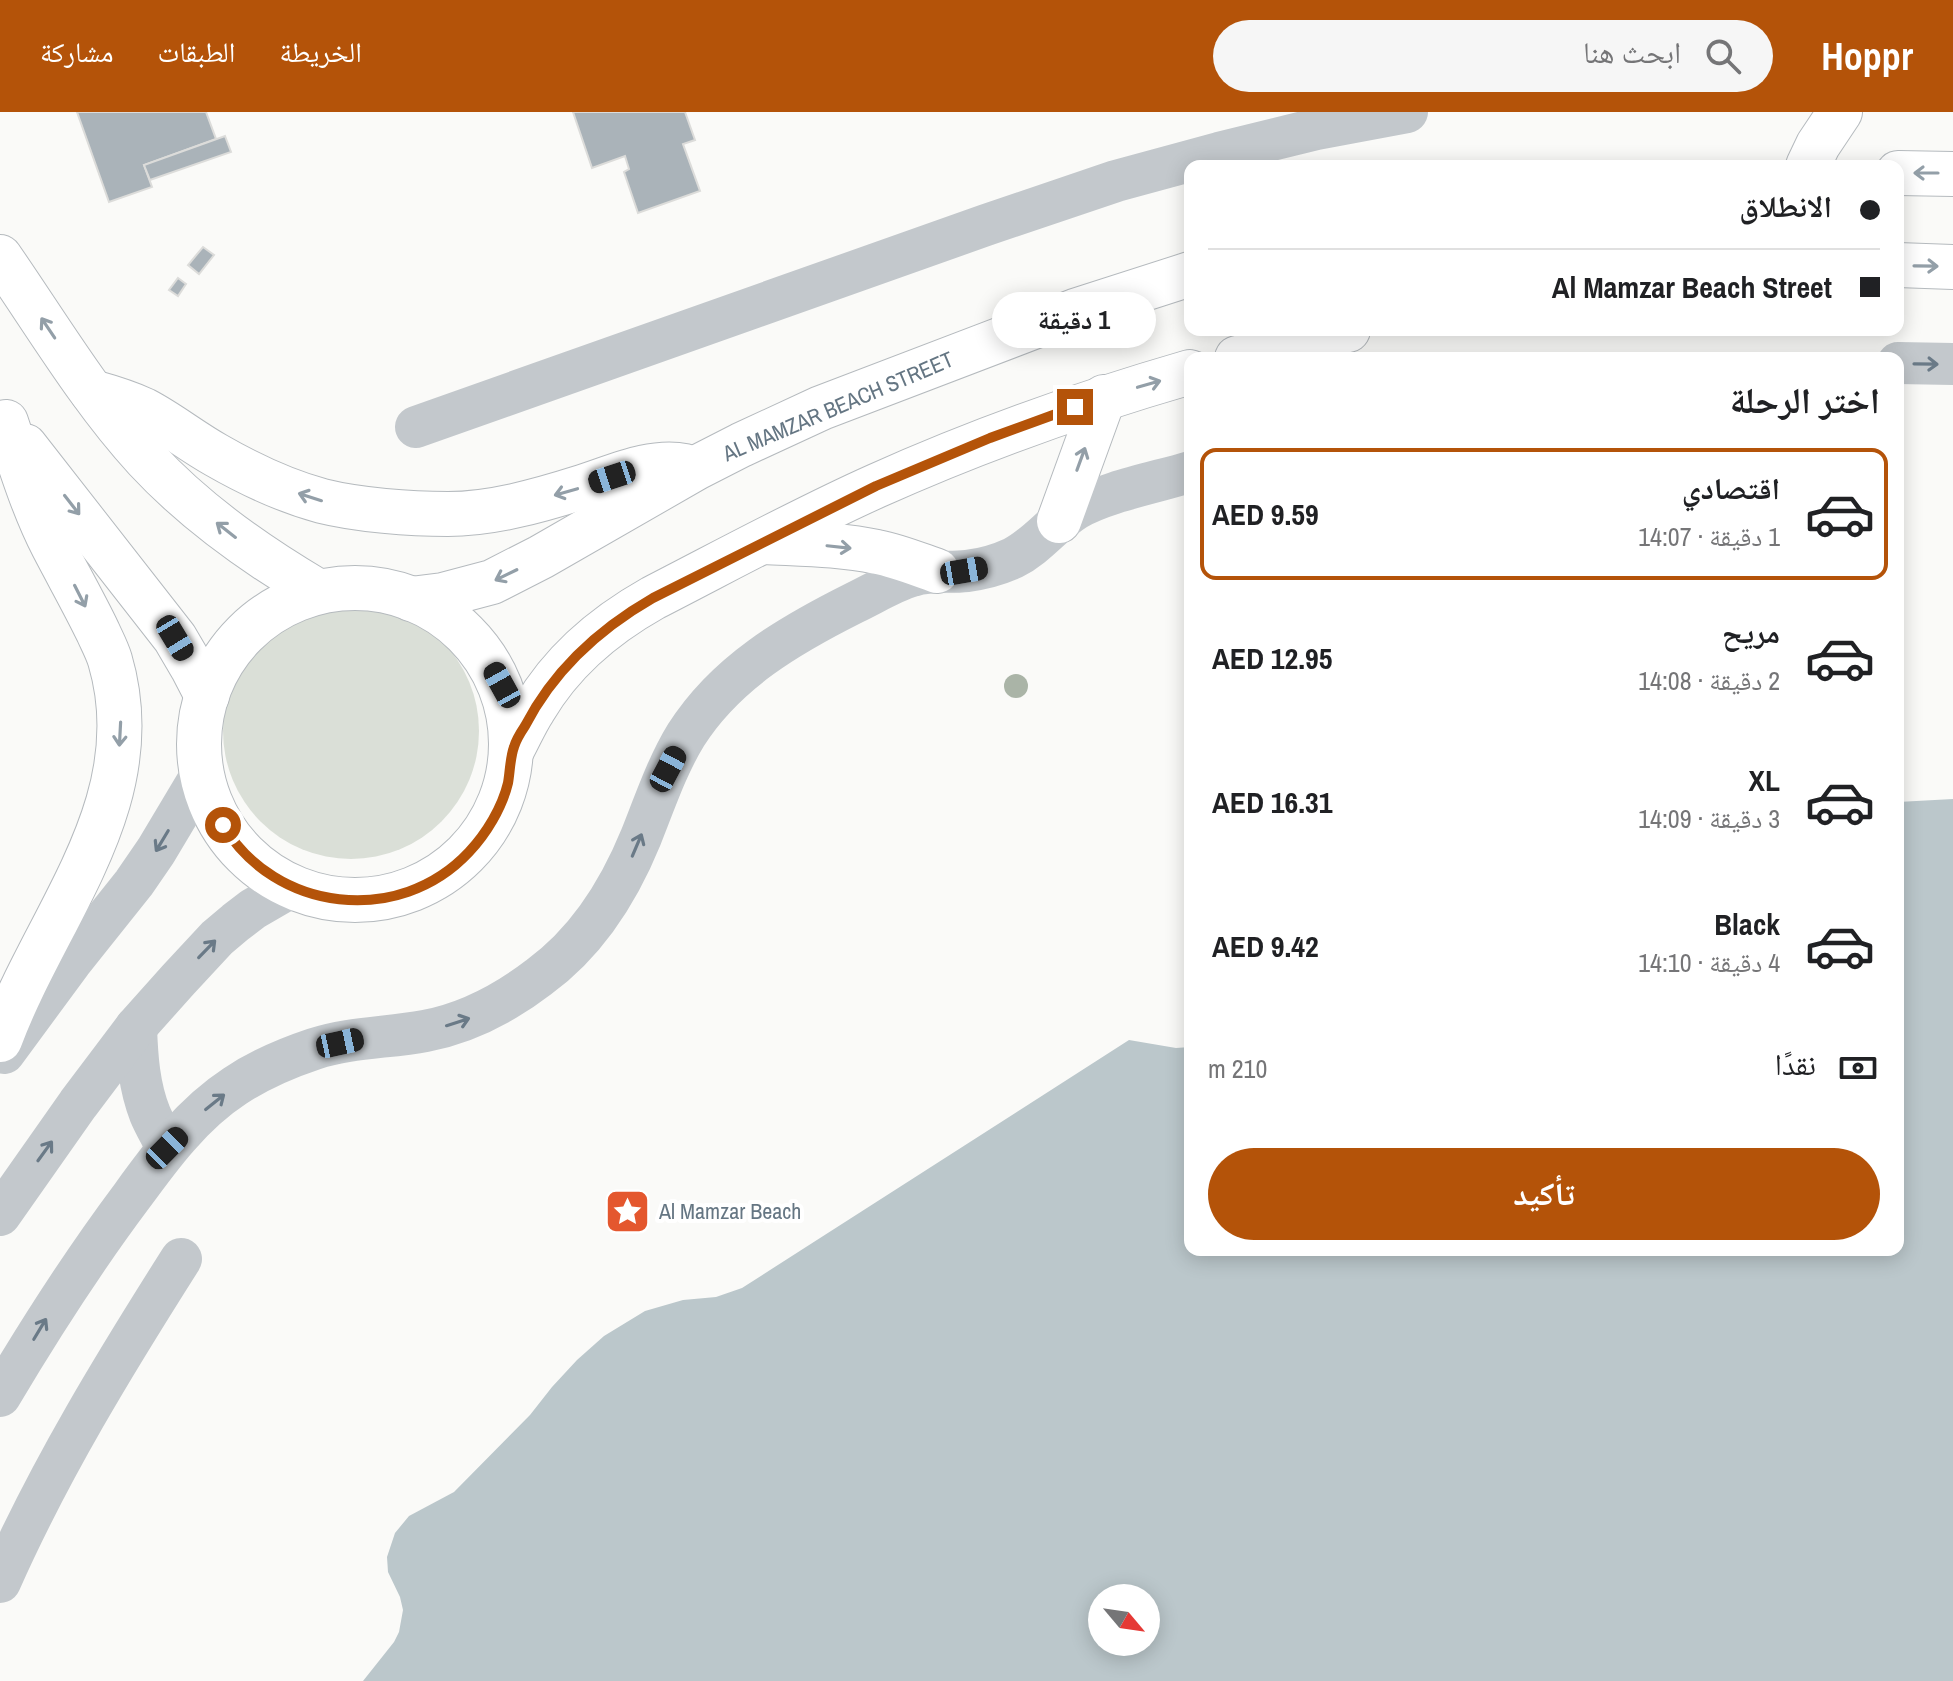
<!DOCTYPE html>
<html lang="ar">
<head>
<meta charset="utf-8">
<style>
	body { margin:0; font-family:"Archivo Narrow","Noto Naskh Arabic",sans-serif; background:#f6f6f6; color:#202124; direction:rtl; height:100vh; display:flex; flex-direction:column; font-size:30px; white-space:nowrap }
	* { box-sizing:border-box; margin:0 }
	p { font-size:26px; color:#757577 }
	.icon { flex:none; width:44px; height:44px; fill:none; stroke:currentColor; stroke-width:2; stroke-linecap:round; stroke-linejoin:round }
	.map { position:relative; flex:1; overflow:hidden; direction:ltr }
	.drawer { position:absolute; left:1184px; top:240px; width:720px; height:904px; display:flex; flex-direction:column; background:#fff; border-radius:16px; box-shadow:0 4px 20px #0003; direction:rtl }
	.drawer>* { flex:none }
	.banner { position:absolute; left:1184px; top:48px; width:720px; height:176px; border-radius:16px; box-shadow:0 4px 20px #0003; direction:rtl; display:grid; align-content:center; height:176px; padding:0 24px; background:#fff }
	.needle { width:52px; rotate:119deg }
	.fabs { position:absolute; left:1088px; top:1472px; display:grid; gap:16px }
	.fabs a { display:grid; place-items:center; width:72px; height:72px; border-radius:50%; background:#fff; box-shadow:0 4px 20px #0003; font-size:40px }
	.end { position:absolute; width:36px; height:36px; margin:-18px; border:10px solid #b45309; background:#fff; box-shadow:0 0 0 4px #fff }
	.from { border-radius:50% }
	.bubble { position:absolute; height:56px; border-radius:28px; background:#fff; box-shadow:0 4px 20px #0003; font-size:26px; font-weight:700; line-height:56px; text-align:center; direction:rtl }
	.car { position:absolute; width:24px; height:48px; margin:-24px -12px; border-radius:10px; box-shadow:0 0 6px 2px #0007; background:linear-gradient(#222 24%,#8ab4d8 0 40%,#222 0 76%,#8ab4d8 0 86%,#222 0) }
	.banner b { display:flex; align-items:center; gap:28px; height:76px; font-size:30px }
	.banner b+b { border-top:2px solid #e0e0e0 }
	.banner i { width:20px; height:20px; background:#202124 }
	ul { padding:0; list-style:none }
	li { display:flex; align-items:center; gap:24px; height:132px; margin:0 16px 12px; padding:0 8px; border:4px solid transparent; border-radius:16px }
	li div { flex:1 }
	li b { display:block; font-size:30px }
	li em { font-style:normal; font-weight:700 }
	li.active { border-color:#b45309 }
	li>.icon { width:72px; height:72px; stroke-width:1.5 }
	h2 { padding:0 24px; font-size:36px; line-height:96px }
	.pay { display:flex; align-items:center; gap:20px; height:88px; padding:0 24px; font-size:30px }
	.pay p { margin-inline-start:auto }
	.action { display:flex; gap:16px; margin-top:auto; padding:16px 24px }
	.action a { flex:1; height:92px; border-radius:48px; background:#b45309; color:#fff; font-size:32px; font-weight:700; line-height:92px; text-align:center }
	header { display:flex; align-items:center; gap:48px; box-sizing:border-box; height:112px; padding:0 40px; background:#b45309; color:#fff }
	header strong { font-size:38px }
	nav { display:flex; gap:44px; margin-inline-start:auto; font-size:28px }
	.search { width:560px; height:72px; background:#f6f6f6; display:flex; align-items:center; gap:20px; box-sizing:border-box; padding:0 28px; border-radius:44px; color:#757577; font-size:30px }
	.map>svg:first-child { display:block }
	.green { fill:#dadfd7 }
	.water { fill:#bbc7cb; fill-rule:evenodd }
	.building { fill:#aab3b9; stroke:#dcdcda; stroke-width:2 }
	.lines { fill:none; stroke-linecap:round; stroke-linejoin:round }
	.major-casing { stroke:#b5babe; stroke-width:46 }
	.minor { stroke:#c3c8cc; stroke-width:42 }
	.major { stroke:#fff; stroke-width:44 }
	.tree { fill:#aab4a7 }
	.oneway { stroke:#939fa8 }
	.oneway2 { stroke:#6a7a87 }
	.route { stroke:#b45309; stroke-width:10 }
	.labels { text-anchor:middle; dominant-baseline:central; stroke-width:8; stroke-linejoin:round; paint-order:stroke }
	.street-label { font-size:22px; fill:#657683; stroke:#fff }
	.poi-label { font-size:22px; fill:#657683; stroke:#fff; text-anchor:start }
</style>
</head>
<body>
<header>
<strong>Hoppr</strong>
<div class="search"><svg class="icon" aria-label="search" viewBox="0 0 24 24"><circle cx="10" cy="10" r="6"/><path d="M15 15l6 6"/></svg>ابحث هنا</div>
<nav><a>الخريطة</a><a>الطبقات</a><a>مشاركة</a></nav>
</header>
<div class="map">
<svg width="1953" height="1569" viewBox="0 0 1953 1569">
	<rect width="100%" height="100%" fill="#fafaf8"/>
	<circle class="green" cx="351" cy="619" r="128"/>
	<path class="water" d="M1953 687V1569H363L394 1530 399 1520 403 1498 400 1485 388 1460 387 1445 395 1421 409 1404 454 1380 530 1303 552 1275 577 1248 604 1224 645 1199 683 1188 716 1185 742 1176 1129 928 1176 936 1190 935V1138H1898V690ZM1102 1486H1146V1530H1102Z"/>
	<g class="building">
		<polygon points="77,0 206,0 216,27 144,53 152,75 109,90"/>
		<polygon points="573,0 685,0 695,28 683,32 700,79 638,101 624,60 629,57 625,44 592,56"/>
		<polygon points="225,24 231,40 150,68 144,53"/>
		<polygon points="203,135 214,143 199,162 188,153"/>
		<polygon points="178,166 186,172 178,184 169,178"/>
	</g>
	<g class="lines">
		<defs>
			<g id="major">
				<polyline points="1808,54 1818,33 1840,0"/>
				<polyline points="1898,61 1953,62"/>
				<path d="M0 145C47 213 90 286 146 347 194 399 253 441 314 477"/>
				<polyline points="1898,153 1953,155"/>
				<polyline points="1237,246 1348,218"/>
				<path d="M92 280C110 285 127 290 144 298 169 311 191 329 216 343 249 362 285 379 322 389 358 398 410 402 448 402 491 402 538 389 579 376 612 366 650 347 685 354"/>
				<polyline points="25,334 175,526 192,555 207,584"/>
				<polyline points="1059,409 1104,285"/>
				<path d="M764 430C802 432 840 432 877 440 898 444 917 452 937 459"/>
				<circle cx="355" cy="632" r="156"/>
				<polyline points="411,487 443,483 492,470 541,445 696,356 741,333 821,296 1075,199 1190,162"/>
				<path d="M513 636C520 623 526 609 534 597 562 549 605 513 653 486 727 448 800 408 876 374 978 328 1083 291 1190 260"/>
				<path d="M0 928C46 803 152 690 110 548 107 538 102 529 98 520 84 491 68 463 53 434 33 395 20 352 6 310"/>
			</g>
		</defs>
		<use href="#major" class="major-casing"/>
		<g class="minor">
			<polyline points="1898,251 1953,252"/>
			<polyline points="416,315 986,113 1116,69 1219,41 1316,17 1407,0"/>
			<path d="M136 915C137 945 139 974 150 1002 155 1014 162 1025 167 1036"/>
			<polyline points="4,941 71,850 134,771 156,739 202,662"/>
			<polyline points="0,1103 78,992 136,915 178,868 217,826 236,810 253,797 291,775"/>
			<path d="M0 1284C41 1215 84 1148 132 1084 161 1044 192 1002 235 974 259 958 287 946 314 937 350 925 388 926 425 919 468 911 505 891 539 865 587 830 619 779 641 725 655 690 667 654 686 623 726 560 790 523 854 491 873 482 892 470 912 464 930 458 948 461 967 459 983 457 998 453 1013 446 1037 434 1053 411 1076 397 1105 380 1157 370 1190 360"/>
			<path d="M0 1470C50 1357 115 1251 181 1147"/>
		</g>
		<use href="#major" class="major"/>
	</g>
	<circle class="tree" cx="1016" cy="574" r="12"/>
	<defs><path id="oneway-shaft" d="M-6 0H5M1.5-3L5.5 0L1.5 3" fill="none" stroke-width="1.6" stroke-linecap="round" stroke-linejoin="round" transform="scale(2)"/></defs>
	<g class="oneway">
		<use href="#oneway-shaft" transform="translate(1926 61) rotate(-180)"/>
		<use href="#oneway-shaft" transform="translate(1926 154) rotate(1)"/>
		<use href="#oneway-shaft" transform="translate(48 216) rotate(-124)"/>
		<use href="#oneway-shaft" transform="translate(1149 272) rotate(-16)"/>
		<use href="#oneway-shaft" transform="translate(1081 347) rotate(-70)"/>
		<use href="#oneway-shaft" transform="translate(566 380) rotate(164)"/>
		<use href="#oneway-shaft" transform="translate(310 385) rotate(-162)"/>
		<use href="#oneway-shaft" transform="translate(72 393) rotate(52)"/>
		<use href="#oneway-shaft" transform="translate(226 418) rotate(-142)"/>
		<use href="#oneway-shaft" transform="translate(839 435) rotate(6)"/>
		<use href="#oneway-shaft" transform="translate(506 463) rotate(154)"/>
		<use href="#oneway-shaft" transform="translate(80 484) rotate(63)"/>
		<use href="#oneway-shaft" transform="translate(120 622) rotate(93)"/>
	</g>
	<g class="oneway2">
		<use href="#oneway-shaft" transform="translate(1926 252) rotate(1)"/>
		<use href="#oneway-shaft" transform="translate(162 729) rotate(121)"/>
		<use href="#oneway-shaft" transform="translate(637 733) rotate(-67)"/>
		<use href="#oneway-shaft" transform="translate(207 837) rotate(-46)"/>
		<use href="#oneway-shaft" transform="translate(458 910) rotate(-18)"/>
		<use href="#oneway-shaft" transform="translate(215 990) rotate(-39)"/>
		<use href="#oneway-shaft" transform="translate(45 1039) rotate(-54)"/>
		<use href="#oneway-shaft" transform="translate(40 1217) rotate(-59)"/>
	</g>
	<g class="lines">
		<path class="route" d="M223 713C275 800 399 815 469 740 486 722 502 696 508 671 510 660 510 646 514 635 516 628 521 620 525 614 554 558 599 517 653 486L876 374 990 326 1075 295"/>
	</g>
	<defs>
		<symbol id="sight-square" viewBox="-11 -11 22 22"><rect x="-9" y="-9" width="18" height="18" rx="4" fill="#e4572e" stroke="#fff"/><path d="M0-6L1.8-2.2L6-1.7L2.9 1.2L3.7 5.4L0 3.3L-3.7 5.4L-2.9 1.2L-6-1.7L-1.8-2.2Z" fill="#fff"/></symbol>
	</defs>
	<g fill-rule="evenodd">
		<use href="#sight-square" x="602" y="1074" width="51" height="51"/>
	</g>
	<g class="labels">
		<g class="street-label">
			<text transform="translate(838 294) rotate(-23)">AL MAMZAR BEACH STREET</text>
		</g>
		<g class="poi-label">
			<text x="659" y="1099">Al Mamzar Beach</text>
		</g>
	</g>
</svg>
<div class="fabs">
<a><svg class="needle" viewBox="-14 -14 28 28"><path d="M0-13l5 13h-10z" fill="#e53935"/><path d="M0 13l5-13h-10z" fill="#757577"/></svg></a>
</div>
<i class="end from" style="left:223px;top:713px"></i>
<i class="end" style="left:1075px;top:295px"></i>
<div class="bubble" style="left:992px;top:180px;width:164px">1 دقيقة</div>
<i class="car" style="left:612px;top:365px;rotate:252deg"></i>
<i class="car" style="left:964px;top:459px;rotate:80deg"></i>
<i class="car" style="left:175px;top:526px;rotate:149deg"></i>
<i class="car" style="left:502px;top:573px;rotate:331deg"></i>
<i class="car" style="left:668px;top:657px;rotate:28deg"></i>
<i class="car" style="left:340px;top:931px;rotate:78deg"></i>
<i class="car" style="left:167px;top:1036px;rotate:45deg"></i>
<div class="banner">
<b><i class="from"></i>الانطلاق</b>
<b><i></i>Al Mamzar Beach Street</b>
</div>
<section class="drawer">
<h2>اختر الرحلة</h2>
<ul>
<li class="active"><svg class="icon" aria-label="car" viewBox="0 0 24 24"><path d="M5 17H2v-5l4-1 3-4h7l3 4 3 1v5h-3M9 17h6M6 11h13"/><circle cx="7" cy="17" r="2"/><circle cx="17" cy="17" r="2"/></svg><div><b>اقتصادي</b><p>1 دقيقة · 14:07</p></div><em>AED 9.59</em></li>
<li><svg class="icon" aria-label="car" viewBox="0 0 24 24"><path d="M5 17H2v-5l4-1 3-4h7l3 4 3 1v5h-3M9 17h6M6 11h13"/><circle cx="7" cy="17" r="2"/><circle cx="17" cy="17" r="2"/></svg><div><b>مريح</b><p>2 دقيقة · 14:08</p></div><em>AED 12.95</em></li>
<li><svg class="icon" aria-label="car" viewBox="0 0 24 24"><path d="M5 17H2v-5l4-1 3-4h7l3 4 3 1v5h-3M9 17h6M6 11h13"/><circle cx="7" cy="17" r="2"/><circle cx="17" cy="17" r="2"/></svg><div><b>XL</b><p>3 دقيقة · 14:09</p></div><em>AED 16.31</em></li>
<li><svg class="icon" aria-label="car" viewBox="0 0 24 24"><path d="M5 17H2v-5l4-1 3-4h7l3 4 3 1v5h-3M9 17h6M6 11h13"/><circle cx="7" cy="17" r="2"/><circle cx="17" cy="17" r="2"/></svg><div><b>Black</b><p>4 دقيقة · 14:10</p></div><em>AED 9.42</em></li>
</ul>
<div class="pay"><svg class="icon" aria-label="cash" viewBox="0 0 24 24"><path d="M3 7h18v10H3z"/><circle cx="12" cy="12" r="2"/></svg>نقدًا<p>210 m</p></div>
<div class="action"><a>تأكيد</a></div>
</section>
</div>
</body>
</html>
